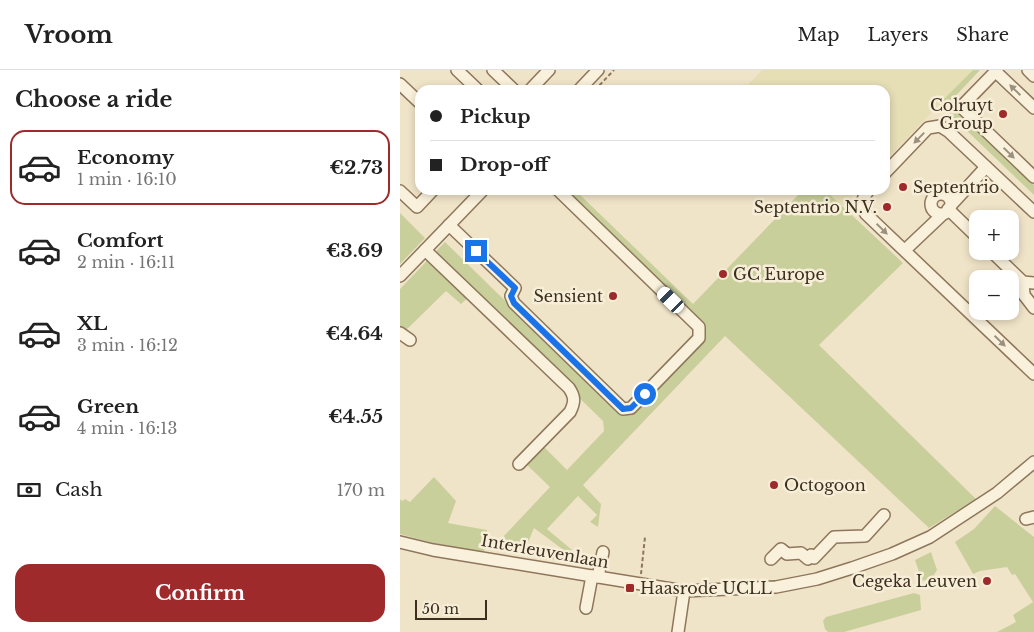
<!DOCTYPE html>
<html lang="en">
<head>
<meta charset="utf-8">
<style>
	body { margin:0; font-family:"Libre Baskerville",serif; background:#f2f2f2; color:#222; height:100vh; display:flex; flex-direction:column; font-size:19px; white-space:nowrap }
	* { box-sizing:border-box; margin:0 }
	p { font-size:16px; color:#767676 }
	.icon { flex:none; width:28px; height:28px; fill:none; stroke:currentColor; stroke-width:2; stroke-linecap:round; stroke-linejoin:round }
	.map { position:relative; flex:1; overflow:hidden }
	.details { display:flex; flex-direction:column; background:#fff; width:400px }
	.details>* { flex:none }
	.banner { position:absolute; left:15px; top:15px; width:475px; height:110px; border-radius:15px; box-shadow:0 2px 8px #0003; display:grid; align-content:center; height:110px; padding:0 15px; background:#fff }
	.controls { position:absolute; left:569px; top:140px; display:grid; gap:10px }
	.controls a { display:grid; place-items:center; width:50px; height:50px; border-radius:10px; background:#fff; box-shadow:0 2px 8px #0003; font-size:25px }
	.scale { position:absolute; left:15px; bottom:12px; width:72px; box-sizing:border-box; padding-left:5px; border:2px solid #3d2e20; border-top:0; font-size:14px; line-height:18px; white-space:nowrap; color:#3d2e20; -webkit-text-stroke:4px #f7eed8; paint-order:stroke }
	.end { position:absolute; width:22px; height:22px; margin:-11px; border:6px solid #1a73e8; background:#fff; box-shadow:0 0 0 2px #fff }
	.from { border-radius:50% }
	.car { position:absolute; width:15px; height:30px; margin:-15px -8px; border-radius:6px; box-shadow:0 0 4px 1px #0007; background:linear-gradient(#fff 24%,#345 0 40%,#fff 0 76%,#345 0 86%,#fff 0) }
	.banner b { display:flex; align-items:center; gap:18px; height:48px; font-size:19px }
	.banner b+b { border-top:1px solid #e0e0e0 }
	.banner i { width:12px; height:12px; background:#222 }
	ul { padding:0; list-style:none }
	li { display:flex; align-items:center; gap:15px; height:75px; margin:0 10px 8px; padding:0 5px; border:2px solid transparent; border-radius:15px }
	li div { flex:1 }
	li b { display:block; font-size:19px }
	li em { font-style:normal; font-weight:800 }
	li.on { border-color:#9e2a2b }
	li>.icon { width:45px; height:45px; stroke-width:1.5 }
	h2 { padding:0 15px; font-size:22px; line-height:60px }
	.pay { display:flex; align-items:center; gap:12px; height:55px; padding:0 15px; font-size:19px }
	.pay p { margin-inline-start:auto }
	.action { display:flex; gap:10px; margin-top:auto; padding:10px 15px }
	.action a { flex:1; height:58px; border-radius:15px; background:#9e2a2b; color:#fff; font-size:20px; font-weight:800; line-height:58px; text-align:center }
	header { display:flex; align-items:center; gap:30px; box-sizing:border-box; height:70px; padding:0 25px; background:#fff; border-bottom:1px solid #e0e0e0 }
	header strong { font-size:24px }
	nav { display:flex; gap:28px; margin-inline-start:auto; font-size:18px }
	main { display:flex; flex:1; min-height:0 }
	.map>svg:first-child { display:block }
	.farmland { fill:#e6deb5 }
	.green { fill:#c9cf9b }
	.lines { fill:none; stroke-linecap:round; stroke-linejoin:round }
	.minor-casing { stroke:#8d765c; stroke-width:14 }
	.path { stroke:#8d765c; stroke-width:2; stroke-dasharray:4 2.5; stroke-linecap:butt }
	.minor { stroke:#faf1dc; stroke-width:11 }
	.oneway { fill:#9c907e }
	.route { stroke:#1a73e8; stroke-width:6 }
	.poi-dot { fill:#9e2a2b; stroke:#f7eed8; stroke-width:2 }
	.labels { text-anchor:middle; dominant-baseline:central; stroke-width:5; stroke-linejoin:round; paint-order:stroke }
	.poi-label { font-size:16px; fill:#3d2e20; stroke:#f7eed8; text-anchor:end }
	.street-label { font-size:16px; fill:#3d2e20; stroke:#f7eed8 }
</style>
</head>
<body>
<header>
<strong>Vroom</strong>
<nav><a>Map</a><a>Layers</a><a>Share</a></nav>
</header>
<main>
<section class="details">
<h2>Choose a ride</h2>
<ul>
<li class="on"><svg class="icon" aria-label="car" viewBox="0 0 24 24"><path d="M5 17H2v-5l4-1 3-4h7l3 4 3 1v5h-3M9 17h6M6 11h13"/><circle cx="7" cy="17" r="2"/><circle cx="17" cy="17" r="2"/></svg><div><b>Economy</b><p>1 min · 16:10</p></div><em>€2.73</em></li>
<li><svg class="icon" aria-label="car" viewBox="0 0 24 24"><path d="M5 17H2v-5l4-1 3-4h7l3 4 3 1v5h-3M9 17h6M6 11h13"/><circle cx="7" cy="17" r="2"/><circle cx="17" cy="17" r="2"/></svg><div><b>Comfort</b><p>2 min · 16:11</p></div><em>€3.69</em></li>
<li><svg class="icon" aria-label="car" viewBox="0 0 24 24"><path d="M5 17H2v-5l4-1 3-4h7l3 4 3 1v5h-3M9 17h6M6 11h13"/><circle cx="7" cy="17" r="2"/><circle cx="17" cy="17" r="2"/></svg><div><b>XL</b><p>3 min · 16:12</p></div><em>€4.64</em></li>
<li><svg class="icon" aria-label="car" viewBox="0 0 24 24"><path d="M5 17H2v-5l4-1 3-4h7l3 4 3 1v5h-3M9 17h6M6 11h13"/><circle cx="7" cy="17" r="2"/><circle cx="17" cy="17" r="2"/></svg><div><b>Green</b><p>4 min · 16:13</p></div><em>€4.55</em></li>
</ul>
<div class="pay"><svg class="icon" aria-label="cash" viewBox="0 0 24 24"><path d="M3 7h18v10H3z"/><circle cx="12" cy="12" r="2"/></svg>Cash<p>170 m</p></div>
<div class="action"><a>Confirm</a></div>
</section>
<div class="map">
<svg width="634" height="562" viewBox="0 0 634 562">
	<rect width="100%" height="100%" fill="#f0e4c8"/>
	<g class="farmland">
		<polygon points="362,0 573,0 485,91 485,20 343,20"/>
		<polygon points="425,120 458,120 442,136"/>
	</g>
	<g class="green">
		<polygon points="573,0 580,0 549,33 634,115 634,125 539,34"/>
		<polygon points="162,120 175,120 293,234 403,120 425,120 503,193 419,275 576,429 529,458 325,266 183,415 201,434 198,457 190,452 197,445 178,426 147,459 172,480 169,484 134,458 127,475 110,476 106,473 104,466 150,417 125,393 142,375 167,400 204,361 203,351 72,224 61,234 46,221 0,266 0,219 45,172 220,343 231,344 239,339 305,268 305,256"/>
		<polygon points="0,143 25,168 0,194"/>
		<polygon points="34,407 56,431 48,453 87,460 84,482 33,473 0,464 0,429 2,431 5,429 10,432"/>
		<polygon points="595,436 634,467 634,562 597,562 616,552 613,545 633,532 615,504 612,505 607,497 580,501 573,504 555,472 574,459"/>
		<polygon points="531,482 537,500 532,508 522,511 515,490"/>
		<polygon points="514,523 520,525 521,540 444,562 428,562 425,559 423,551 426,547"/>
	</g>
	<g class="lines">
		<defs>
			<g id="minor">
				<polyline points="57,0 78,20"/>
				<polyline points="93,0 114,20"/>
				<polyline points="597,0 561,37 634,107"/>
				<polyline points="628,0 634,6"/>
				<polyline points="595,1 634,38"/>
				<polyline points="0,14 20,33"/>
				<polyline points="130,20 149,0"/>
				<polyline points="179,20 198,0"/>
				<polyline points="485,103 528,58 540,56 548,61 634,142"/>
				<path d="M469 120C462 127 461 135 466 144L634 304"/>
				<polyline points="0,121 17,137 33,120"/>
				<circle cx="541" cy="134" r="10"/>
				<polyline points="552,134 586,97"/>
				<polyline points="548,139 578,168"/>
				<polyline points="49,155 115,218 111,226 114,233 223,339 231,338 299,268 299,257 158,120"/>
				<path d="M25 180 169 318C175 327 175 332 170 342L119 394"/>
				<polyline points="505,180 542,145"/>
				<polyline points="591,181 623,212 634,213"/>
				<polyline points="0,206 83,120"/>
				<polyline points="623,212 624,225 634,238"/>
				<polyline points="0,263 10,270"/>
				<polyline points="626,449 634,447"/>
				<polyline points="0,472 33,480 284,521 376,517 417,509 452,498 492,484 530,467 597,423 634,392"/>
				<polyline points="371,489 381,479 387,484 401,483 408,489 411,485 414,488 434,467 465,466 484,445"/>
				<polyline points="198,507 203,482"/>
				<polyline points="186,538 192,506"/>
				<polyline points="278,562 284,521"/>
			</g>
		</defs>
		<use href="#minor" class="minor-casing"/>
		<g class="path">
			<polyline points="195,20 214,0"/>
			<polyline points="124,483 180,493"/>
			<polyline points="241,504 245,467"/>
		</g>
		<use href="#minor" class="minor"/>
	</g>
	<defs><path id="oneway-solid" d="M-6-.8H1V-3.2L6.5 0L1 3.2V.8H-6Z" transform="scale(1.25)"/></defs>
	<g class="oneway">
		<use href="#oneway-solid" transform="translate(615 20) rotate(-136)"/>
		<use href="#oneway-solid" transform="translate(519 68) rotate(134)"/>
		<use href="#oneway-solid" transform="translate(609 83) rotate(44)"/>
		<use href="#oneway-solid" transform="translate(482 159) rotate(44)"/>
		<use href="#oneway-solid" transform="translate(600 271) rotate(44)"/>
	</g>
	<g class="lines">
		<polyline class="route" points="76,181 115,218 111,226 114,233 223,339 231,338 245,324"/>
	</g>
	<g class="poi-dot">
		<circle cx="603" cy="44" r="5"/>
		<circle cx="503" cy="117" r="5"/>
		<circle cx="487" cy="137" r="5"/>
		<circle cx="323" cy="204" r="5"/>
		<circle cx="213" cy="226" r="5"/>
		<circle cx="374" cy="415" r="5"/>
		<circle cx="587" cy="511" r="5"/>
		<rect x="225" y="513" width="10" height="10" rx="2.5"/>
	</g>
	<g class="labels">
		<g class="poi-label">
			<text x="593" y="35">Colruyt<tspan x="593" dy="18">Group</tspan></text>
			<text x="513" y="117" text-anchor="start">Septentrio</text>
			<text x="477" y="137">Septentrio N.V.</text>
			<text x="333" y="204" text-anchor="start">GC Europe</text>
			<text x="203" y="226">Sensient</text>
			<text x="384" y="415" text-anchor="start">Octogoon</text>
			<text x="577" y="511">Cegeka Leuven</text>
			<text x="240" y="518" text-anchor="start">Haasrode UCLL</text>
		</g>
		<g class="street-label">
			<text transform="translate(145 481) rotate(10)">Interleuvenlaan</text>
		</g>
	</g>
</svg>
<div class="controls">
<a>+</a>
<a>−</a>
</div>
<div class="scale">50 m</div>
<i class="end from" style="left:245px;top:324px"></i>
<i class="end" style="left:76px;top:181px"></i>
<i class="car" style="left:271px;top:230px;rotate:314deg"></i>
<div class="banner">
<b><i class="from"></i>Pickup</b>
<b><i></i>Drop-off</b>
</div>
</div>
</main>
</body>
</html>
